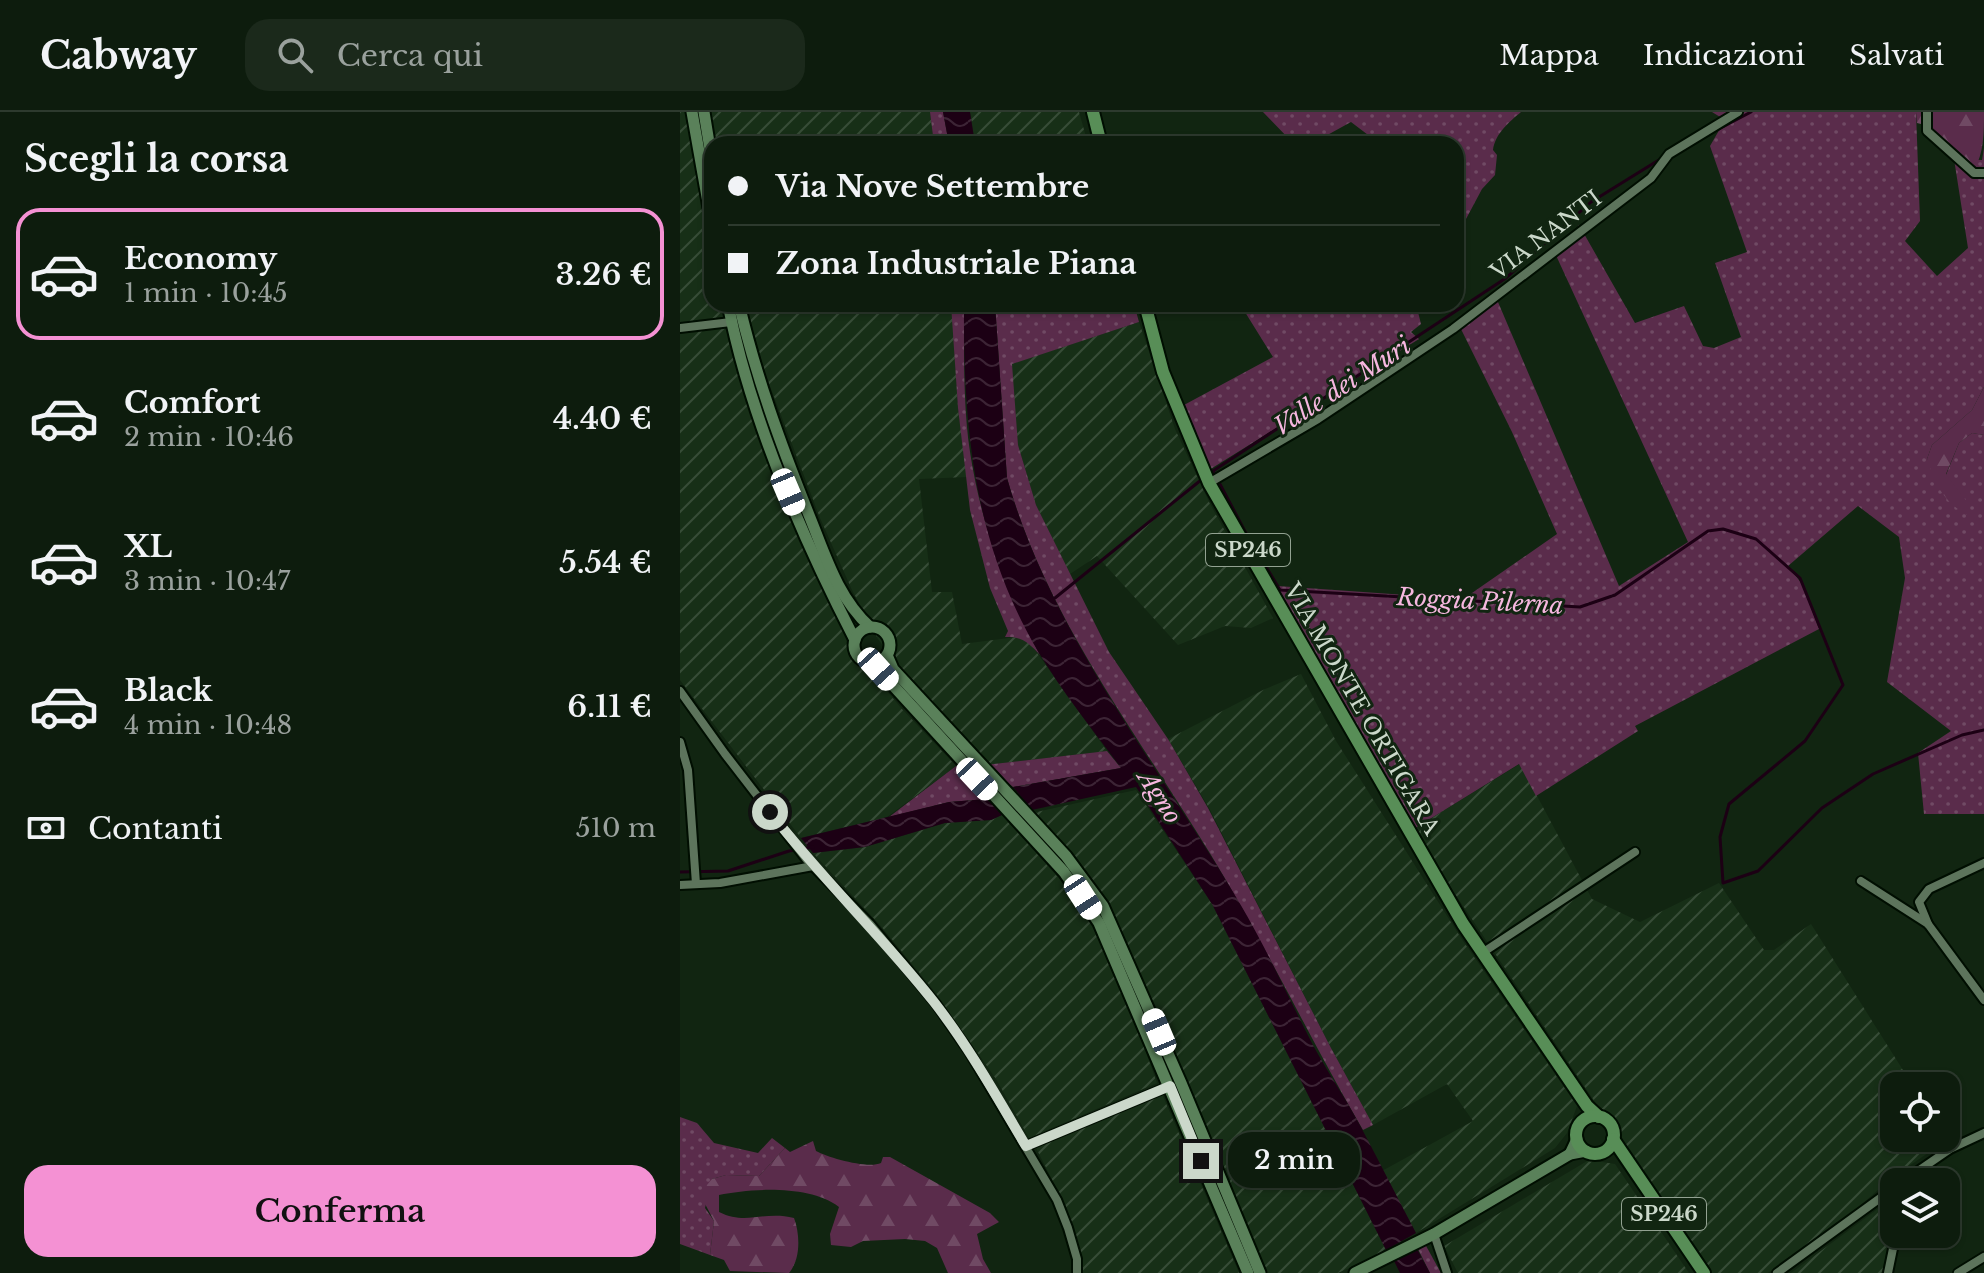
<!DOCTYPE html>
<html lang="it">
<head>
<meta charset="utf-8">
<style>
	body { margin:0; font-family:"Libre Baskerville",serif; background:#1b291b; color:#f1f3f6; height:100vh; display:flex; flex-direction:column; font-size:30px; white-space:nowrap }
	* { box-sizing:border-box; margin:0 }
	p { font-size:26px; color:#9aa19d }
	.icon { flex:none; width:44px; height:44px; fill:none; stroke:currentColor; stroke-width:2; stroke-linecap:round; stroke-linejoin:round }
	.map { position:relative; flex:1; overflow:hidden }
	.side { display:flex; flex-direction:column; background:#0d1c0d; width:680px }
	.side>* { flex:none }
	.top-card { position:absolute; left:24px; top:24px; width:760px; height:176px; border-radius:24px; box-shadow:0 2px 6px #0004,0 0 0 2px #2d3a2e; display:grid; align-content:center; height:176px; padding:0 24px; background:#0d1c0d }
	.buttons { position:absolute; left:1200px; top:960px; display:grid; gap:16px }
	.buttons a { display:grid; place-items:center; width:80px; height:80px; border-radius:16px; background:#0d1c0d; box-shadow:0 2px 6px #0004,0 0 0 2px #2d3a2e; font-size:40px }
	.end { position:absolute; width:36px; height:36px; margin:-18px; border:10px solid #cbd8ca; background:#111; box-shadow:0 0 0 4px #111 }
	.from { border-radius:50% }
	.bubble { position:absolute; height:56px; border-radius:24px; background:#0d1c0d; box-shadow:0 2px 6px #0004,0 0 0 2px #2d3a2e; font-size:26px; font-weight:600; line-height:56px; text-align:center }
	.car { position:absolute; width:24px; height:48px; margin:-24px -12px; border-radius:10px; box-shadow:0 0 6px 2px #0007; background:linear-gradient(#fff 24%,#345 0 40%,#fff 0 76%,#345 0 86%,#fff 0) }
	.top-card b { display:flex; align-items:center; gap:28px; height:76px; font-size:30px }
	.top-card b+b { border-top:2px solid #2d3a2e }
	.top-card i { width:20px; height:20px; background:#f1f3f6 }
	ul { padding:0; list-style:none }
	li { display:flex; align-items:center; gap:24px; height:132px; margin:0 16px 12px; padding:0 8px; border:4px solid transparent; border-radius:24px }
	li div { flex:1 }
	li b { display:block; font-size:30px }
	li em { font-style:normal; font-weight:600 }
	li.active { border-color:#f491d3 }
	li>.icon { width:72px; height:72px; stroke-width:1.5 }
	h2 { padding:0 24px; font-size:36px; line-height:96px }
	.pay { display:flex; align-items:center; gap:20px; height:88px; padding:0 24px; font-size:30px }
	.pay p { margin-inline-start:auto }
	.action { display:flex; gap:16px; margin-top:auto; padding:16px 24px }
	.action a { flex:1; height:92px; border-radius:24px; background:#f491d3; color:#111; font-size:32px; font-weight:600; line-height:92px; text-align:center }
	header { display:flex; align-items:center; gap:48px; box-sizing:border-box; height:112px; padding:0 40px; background:#0d1c0d; border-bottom:2px solid #2d3a2e }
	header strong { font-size:38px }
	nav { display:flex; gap:44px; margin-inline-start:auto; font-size:28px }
	.search { width:560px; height:72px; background:#1b291b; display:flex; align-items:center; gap:20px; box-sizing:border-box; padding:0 28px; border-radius:24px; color:#9aa19d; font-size:30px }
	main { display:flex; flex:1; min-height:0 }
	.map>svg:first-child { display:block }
	.industrial { fill:url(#industrial-furrows) }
	.grass { fill:url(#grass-dots) }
	.forest { fill:url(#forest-firs) }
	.water { fill:url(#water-waves) }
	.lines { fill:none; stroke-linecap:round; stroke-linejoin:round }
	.stream { stroke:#1c0014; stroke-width:3 }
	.street-casing { stroke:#000e01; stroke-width:12 }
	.secondary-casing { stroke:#000e01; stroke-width:15 }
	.primary-casing { stroke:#000e01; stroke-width:16 }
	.street { stroke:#5d745c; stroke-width:8 }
	.secondary { stroke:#5a815a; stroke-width:11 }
	.primary { stroke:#588e57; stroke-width:12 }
	.route { stroke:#cbd8ca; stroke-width:10 }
	.labels { text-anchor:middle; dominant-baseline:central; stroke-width:6; stroke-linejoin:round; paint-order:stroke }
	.shield { fill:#112511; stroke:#93a292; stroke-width:2 }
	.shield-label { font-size:20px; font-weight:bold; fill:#cbd8ca }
	.street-label { font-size:22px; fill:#cbd8ca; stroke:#112511 }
	.water-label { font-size:24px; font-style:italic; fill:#f6b7df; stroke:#112511 }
</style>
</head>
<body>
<header>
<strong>Cabway</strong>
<div class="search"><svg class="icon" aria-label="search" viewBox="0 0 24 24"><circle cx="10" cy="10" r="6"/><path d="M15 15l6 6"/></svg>Cerca qui</div>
<nav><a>Mappa</a><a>Indicazioni</a><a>Salvati</a></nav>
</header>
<main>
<section class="side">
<h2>Scegli la corsa</h2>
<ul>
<li class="active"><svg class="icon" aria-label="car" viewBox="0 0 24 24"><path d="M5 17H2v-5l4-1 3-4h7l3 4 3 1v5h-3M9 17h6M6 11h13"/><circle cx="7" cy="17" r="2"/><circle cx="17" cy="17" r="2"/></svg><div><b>Economy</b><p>1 min · 10:45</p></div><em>3.26 €</em></li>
<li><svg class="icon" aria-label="car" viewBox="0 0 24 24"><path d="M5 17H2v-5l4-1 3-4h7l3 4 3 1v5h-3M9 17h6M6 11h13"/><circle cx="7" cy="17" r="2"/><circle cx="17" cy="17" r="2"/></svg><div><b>Comfort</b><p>2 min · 10:46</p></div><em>4.40 €</em></li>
<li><svg class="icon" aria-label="car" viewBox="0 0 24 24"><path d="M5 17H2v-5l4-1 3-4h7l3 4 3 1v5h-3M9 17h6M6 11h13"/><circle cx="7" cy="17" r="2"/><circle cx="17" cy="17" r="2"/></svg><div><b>XL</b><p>3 min · 10:47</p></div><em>5.54 €</em></li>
<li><svg class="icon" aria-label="car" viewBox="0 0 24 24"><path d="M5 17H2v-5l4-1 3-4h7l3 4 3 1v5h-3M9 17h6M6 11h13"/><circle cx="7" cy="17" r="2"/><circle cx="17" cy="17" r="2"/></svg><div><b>Black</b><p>4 min · 10:48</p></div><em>6.11 €</em></li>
</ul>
<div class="pay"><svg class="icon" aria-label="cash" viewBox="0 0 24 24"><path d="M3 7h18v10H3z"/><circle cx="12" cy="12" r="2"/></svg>Contanti<p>510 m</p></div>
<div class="action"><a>Conferma</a></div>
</section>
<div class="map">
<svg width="1304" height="1161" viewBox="0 0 1304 1161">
	<defs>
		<pattern id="industrial-furrows" width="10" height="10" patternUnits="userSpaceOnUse" patternTransform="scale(2)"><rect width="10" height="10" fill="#172f17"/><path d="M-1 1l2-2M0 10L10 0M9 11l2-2" fill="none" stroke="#374c37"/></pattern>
		<pattern id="grass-dots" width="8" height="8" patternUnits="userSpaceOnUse" patternTransform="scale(2)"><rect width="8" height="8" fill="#5a2c4b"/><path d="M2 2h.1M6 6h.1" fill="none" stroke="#704a64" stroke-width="1.8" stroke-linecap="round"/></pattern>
		<pattern id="forest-firs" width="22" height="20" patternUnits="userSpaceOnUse" patternTransform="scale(2)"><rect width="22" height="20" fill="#5a2c4b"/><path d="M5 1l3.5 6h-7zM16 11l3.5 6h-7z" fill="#704a64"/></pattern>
		<pattern id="water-waves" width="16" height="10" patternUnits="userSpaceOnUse" patternTransform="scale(2)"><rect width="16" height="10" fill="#1c0014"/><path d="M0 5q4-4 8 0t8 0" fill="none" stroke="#3c2435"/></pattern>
	</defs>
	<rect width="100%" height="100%" fill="#112511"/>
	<g class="industrial">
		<polygon points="0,0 5,0 32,150 32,192 41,192 54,241 143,478 192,561 221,596 276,654 207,705 121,726 0,568"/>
		<polygon points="30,0 250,0 254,32 36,32"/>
		<polygon points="290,0 399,0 408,32 295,32"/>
		<polygon points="66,192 272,192 278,296 287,365 239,367 252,480 272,480 282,532 337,525 350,531 427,639 305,653 225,563 198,527 172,478 140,406 85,261"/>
		<polygon points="459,210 495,317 529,390 593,506 571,516 545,514 498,533 417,444 390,462 356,393 338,333 331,252"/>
		<polygon points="621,562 656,629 781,826 897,994 887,1021 875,1036 736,1121 702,1059 793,1009 767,972 693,1013 651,936 529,696 488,627 583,578"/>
		<polygon points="840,652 912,787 960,810 1039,771 1084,838 1094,838 1131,812 1233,974 1214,974 1214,1026 1238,1026 1248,1041 1214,1064 1160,1111 1088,1161 1030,1161 732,718"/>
		<polygon points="456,678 532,792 706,1138 682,1150 658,1161 587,1161 436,806 407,761 352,701"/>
		<polygon points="322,703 392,781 409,807 454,907 477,971 349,1026 316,967 255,880 200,813 133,741 185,735 265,711 311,708"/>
		<polygon points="482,982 559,1161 402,1161 398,1133 387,1097 356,1036"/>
		<polygon points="909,1048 935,1052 1009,1161 778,1161 764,1134"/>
		<polygon points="1214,1085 1214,1102 1202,1161 1111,1161"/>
	</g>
	<g class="grass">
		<polygon points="250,0 263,0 269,32 254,32"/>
		<path d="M583 0H841C829 10 815 22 813 38L817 43 815 63 802 77 786 107 776 135V32H700L671 10 631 32H614Z"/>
		<polygon points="1032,0 1236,0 1240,109 1225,129 1257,164 1288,136 1274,47 1302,48 1304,36 1304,275 1292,298 1252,333 1247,347 1288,392 1266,363 1279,331 1292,321 1304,323 1304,702 1244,702 1238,641 1271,619 1207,570 1225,466 1219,425 1178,394 1108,454 1122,472 1139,517 955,614 958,619 856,684 839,652 732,718 593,478 598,474 740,484 779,490 877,422 832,320 778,211 815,183 939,474 1008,430 874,139 890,127 899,113 955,211 1004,194 1023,234 1034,236 1061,225 1035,151 1067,140 1030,34 1045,8"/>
		<path d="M271 192H284C284 238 283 295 290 340 301 411 325 479 360 543 349 531 342 524 325 525L328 519 310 476 290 398 278 296Z"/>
		<path d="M315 192H454L459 210 332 252 338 333 356 393 429 540 488 627 528 696 651 936 693 1013 683 1018C630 927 585 832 531 743 457 621 366 505 327 366Z"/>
		<polygon points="560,192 736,192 741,212 731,220 739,227 529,358 504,293 593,245"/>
		<polygon points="427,639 441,656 333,675 305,653"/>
		<polygon points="276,654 307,687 269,690 209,705"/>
		<polygon points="0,1005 17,1011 34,1031 78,1041 92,1026 105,1036 79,1064 46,1063 32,1067 25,1096 34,1109 30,1143 0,1132"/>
		<polygon points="745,1132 761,1161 750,1161 738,1137"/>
	</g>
	<g class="forest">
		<path d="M1236 0H1304C1304 21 1304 41 1294 58L1257 30 1249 14 1237 11Z"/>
		<path d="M1304 275V323L1292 321 1279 331 1266 362 1289 392 1287 403C1263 389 1255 372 1247 347L1252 333 1292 298Z"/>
		<path d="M133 1029 136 1039C149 1046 188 1057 201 1051L203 1045H210L310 1101 319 1110 297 1122 303 1147 311 1161H268L257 1136 245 1129 225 1127 183 1129 171 1135 151 1133 150 1122 159 1095C130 1073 73 1076 39 1083V1100C67 1114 84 1098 114 1106 120 1122 121 1147 109 1161L50 1159 44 1148 30 1143 34 1109 23 1088 27 1073 32 1067 46 1063 79 1064 105 1036 110 1040Z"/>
	</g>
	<g class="water">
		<polygon points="263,0 290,0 295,32 269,32"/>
		<path d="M284 192H315L327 366C370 519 479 654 559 790 587 837 609 887 634 935 650 964 668 990 683 1019 701 1053 718 1087 736 1121L706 1138 532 792 456 675 352 698 333 675 441 656C413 618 383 581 359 541 294 432 283 316 284 192Z"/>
		<polygon points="307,687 322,703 311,708 265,711 185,735 133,741 121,726 269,690"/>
		<polygon points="737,1137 750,1161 720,1161 714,1149"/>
	</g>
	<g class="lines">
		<g class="stream">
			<polyline points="1035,19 1071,0"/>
			<polyline points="533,359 568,425 600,478 900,495 935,483 1028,419 1043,417 1076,427 1120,466 1163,573 1125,629 1049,692 1040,725 1043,771 1078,759 1142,696 1193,662 1282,623 1304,618"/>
			<polyline points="533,359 826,166 911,90 982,46"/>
			<polyline points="375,486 521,368"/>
			<polyline points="0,760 48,759 109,739 133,735"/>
		</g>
		<defs>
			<g id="street">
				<polyline points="1247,0 1247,19 1294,61 1304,61"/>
				<polyline points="0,216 51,210"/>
				<polyline points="529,371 638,307 773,217 971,66 989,42 1058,0"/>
				<polyline points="0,579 45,642 127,748 190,812 256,892 288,938 377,1088 388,1116 397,1147 397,1161"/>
				<polyline points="0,630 8,658 16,772"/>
				<polyline points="1181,769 1248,812 1304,888"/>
				<polyline points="0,773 40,771 133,754"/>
				<polyline points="1248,812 1239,790 1249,777 1304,751"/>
				<polyline points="802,841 955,740"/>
				<polyline points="346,1034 490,974"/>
				<polyline points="1222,1070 1270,1037 1304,1021"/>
				<polyline points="754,1122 767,1161"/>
				<polyline points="1097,1161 1214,1076"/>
				<polyline points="1208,1161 1216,1122"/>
				<polyline points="1278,1161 1304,1145"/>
			</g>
			<g id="secondary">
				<polyline points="12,0 32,113"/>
				<polyline points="24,0 32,49"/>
				<path d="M48 192C70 305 122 425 175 528"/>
				<path d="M59 192C76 265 101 333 129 403 145 442 157 485 190 515"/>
				<circle cx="192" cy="533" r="18"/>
				<polyline points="207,543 213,557 386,744 423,794 501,971 580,1161"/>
				<polyline points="189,551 198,557 384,760 419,811 568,1161"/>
				<polyline points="890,1042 897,1027"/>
				<polyline points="675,1161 754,1122 890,1042 906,1039"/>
			</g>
			<g id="primary">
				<polyline points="413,0 421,32"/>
				<polyline points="465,192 483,260 529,371 783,812 907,994 919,1005"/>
				<circle cx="915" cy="1023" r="19"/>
				<polyline points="933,1027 1024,1161"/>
			</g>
		</defs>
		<use href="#street" class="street-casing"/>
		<use href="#secondary" class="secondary-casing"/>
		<use href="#primary" class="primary-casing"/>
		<use href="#street" class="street"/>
		<use href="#secondary" class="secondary"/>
		<use href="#primary" class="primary"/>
	</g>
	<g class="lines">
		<path class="route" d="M90 700C141 766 202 824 254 890 289 935 317 985 346 1034L490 974 521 1049"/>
	</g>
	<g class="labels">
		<g class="shield">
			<rect x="526" y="422" width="84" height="32" rx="6"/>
			<rect x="942" y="1086" width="84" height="32" rx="6"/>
		</g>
		<g class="shield-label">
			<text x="568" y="438">SP246</text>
			<text x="984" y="1102">SP246</text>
		</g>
		<g class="street-label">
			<text transform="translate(866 123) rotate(-37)">VIA NANTI</text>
			<text transform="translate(682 597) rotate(60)">VIA MONTE ORTIGARA</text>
		</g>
		<g class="water-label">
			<text transform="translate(662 274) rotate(-33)">Valle dei Muri</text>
			<text transform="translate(800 489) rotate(3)">Roggia Pilerna</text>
			<text transform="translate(480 685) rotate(57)">Agno</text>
		</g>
	</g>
</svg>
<div class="buttons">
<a><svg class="icon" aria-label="locate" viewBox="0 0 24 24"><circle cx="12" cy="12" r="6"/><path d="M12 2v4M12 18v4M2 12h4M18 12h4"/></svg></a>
<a><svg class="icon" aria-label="layers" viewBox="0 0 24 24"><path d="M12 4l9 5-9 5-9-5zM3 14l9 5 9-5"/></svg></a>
</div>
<i class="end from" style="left:90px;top:700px"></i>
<i class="end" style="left:521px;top:1049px"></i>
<div class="bubble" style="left:548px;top:1020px;width:132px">2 min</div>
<i class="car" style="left:108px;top:380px;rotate:157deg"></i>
<i class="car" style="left:198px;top:557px;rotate:138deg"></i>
<i class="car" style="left:297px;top:667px;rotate:137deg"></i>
<i class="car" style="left:403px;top:785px;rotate:147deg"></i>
<i class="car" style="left:479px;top:920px;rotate:337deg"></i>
<div class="top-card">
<b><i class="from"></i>Via Nove Settembre</b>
<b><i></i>Zona Industriale Piana</b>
</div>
</div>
</main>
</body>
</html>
